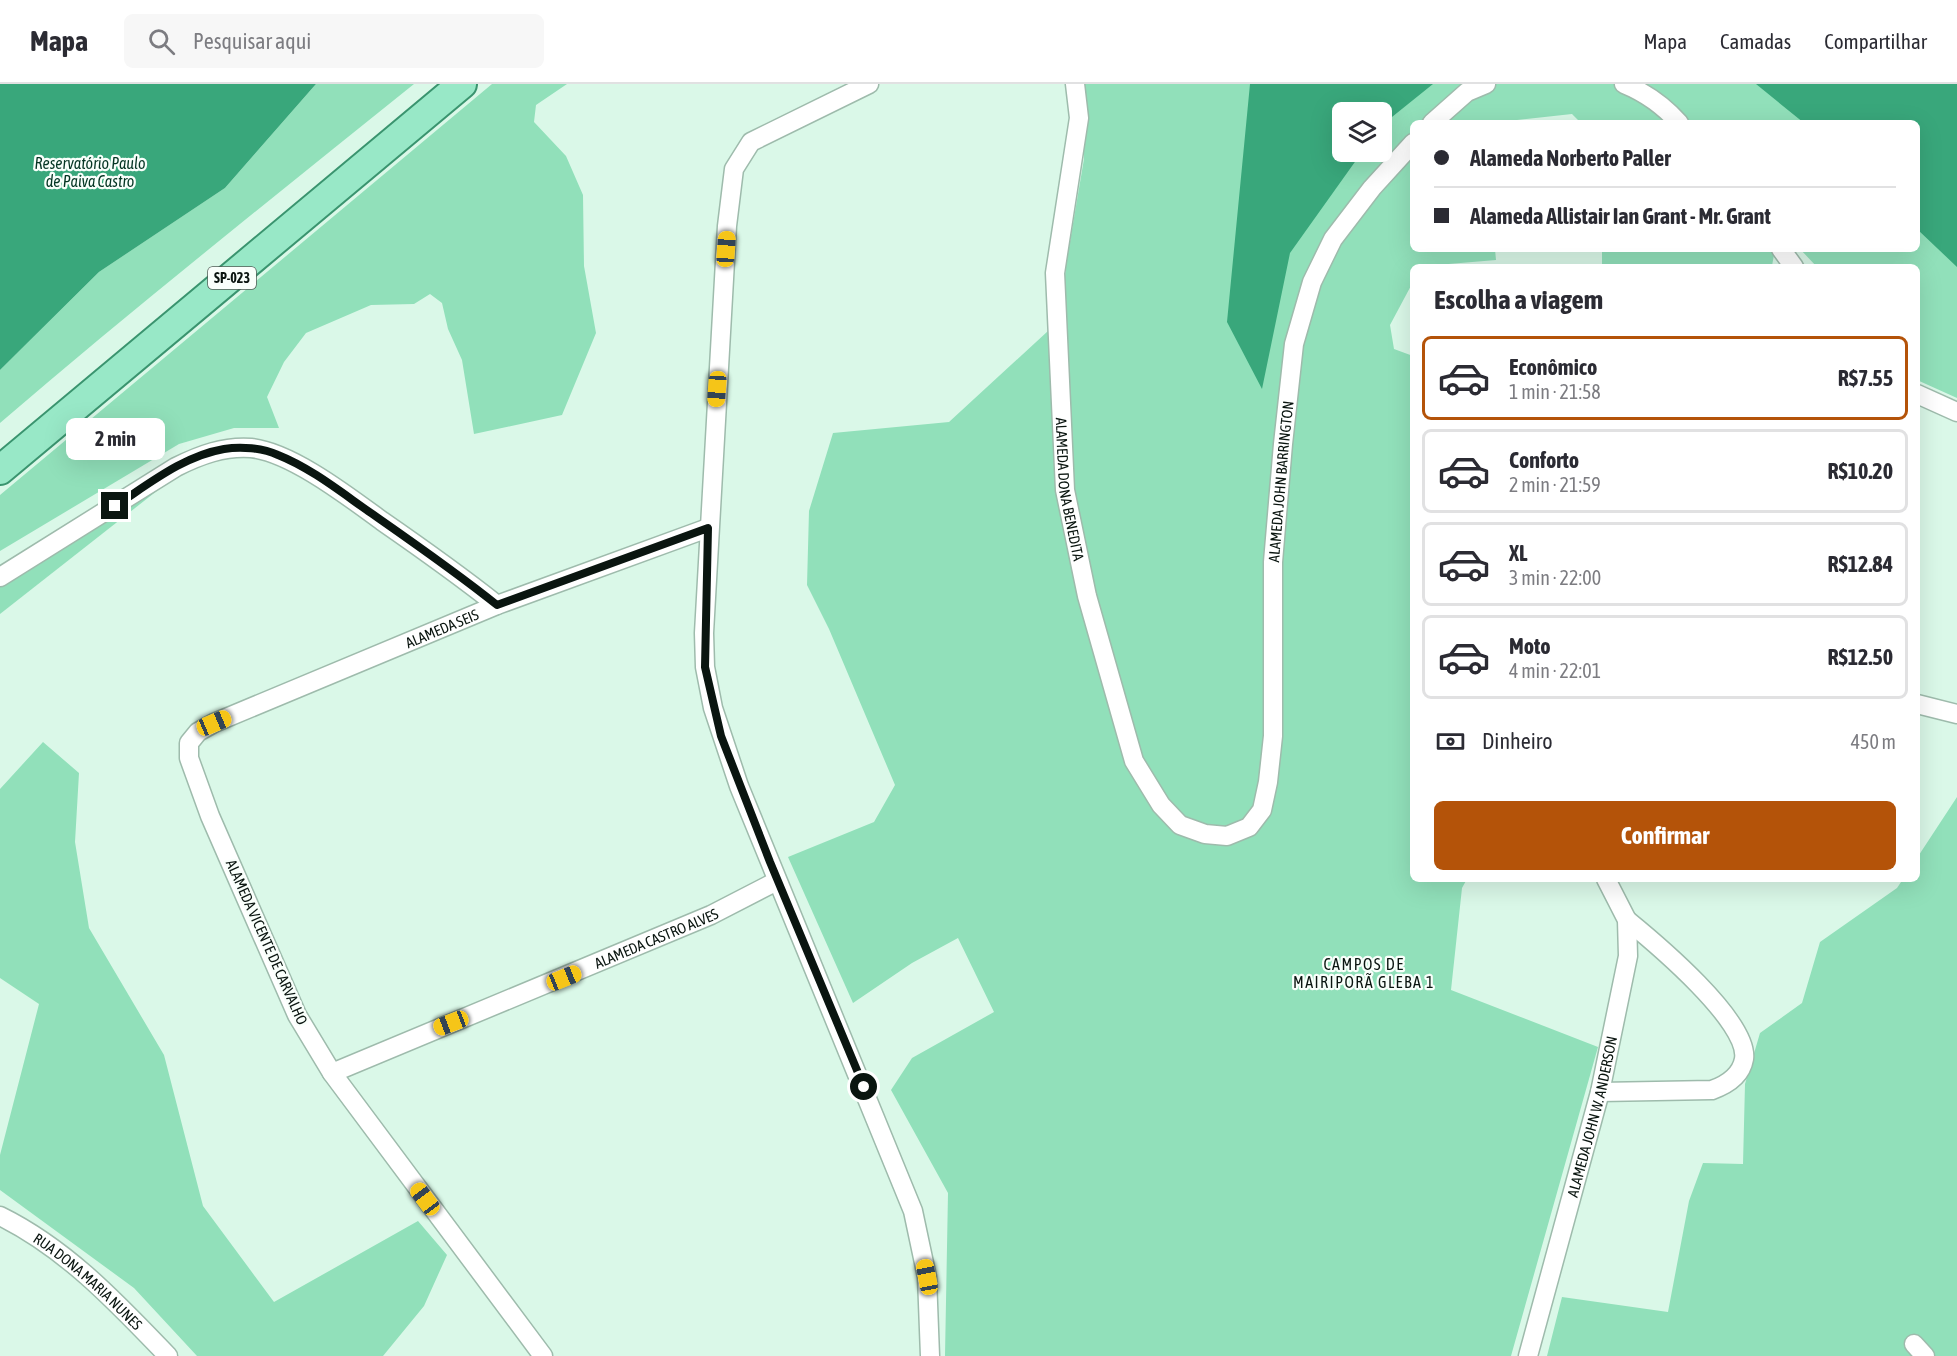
<!DOCTYPE html>
<html lang="pt">
<head>
<meta charset="utf-8">
<style>
	body { margin:0; font-family:"Asap Condensed",sans-serif; background:#f7f7f7; color:#2b2b33; height:100vh; display:flex; flex-direction:column; font-size:22px; white-space:nowrap }
	* { box-sizing:border-box; margin:0 }
	p { font-size:20px; color:#7c7c81 }
	.icon { flex:none; width:33px; height:33px; fill:none; stroke:currentColor; stroke-width:2; stroke-linecap:round; stroke-linejoin:round }
	.map { position:relative; flex:1; overflow:hidden }
	.panel { position:absolute; left:1410px; top:180px; width:510px; height:618px; display:flex; flex-direction:column; background:#fff; border-radius:9px; box-shadow:0 6px 24px #0002 }
	.panel>* { flex:none }
	.banner { position:absolute; left:1410px; top:36px; width:510px; height:132px; border-radius:9px; box-shadow:0 6px 24px #0002; display:grid; align-content:center; height:132px; padding:0 24px; background:#fff }
	.fabs { position:absolute; left:1332px; top:18px; display:grid; gap:12px }
	.fabs a { display:grid; place-items:center; width:60px; height:60px; border-radius:9px; background:#fff; box-shadow:0 6px 24px #0002; font-size:30px }
	.end { position:absolute; width:27px; height:27px; margin:-14px; border:8px solid #0a1510; background:#fff; box-shadow:0 0 0 3px #fff }
	.from { border-radius:50% }
	.bubble { position:absolute; height:42px; border-radius:9px; background:#fff; box-shadow:0 6px 24px #0002; font-size:20px; font-weight:700; line-height:42px; text-align:center }
	.car { position:absolute; width:18px; height:36px; margin:-18px -9px; border-radius:8px; box-shadow:0 0 4px 2px #0007; background:linear-gradient(#f5c518 24%,#345 0 40%,#f5c518 0 76%,#345 0 86%,#f5c518 0) }
	.banner b { display:flex; align-items:center; gap:21px; height:57px; font-size:22px }
	.banner b+b { border-top:2px solid #e1e1e2 }
	.banner i { width:15px; height:15px; background:#2b2b33 }
	ul { padding:0; list-style:none }
	li { display:flex; align-items:center; gap:18px; height:84px; margin:0 12px 9px; padding:0 12px; border:3px solid #e1e1e2; border-radius:9px }
	li div { flex:1 }
	li b { display:block; font-size:22px }
	li em { font-style:normal; font-weight:700 }
	li.on { border-color:#b45309 }
	li>.icon { width:54px; height:54px; stroke-width:1.5 }
	h2 { padding:0 24px; font-size:27px; line-height:72px }
	.pay { display:flex; align-items:center; gap:15px; height:66px; padding:0 24px; font-size:22px }
	.pay p { margin-inline-start:auto }
	.primary-button { display:flex; gap:12px; margin-top:auto; padding:12px 24px }
	.primary-button a { flex:1; height:69px; border-radius:9px; background:#b45309; color:#fff; font-size:24px; font-weight:700; line-height:69px; text-align:center }
	header { display:flex; align-items:center; gap:36px; box-sizing:border-box; height:84px; padding:0 30px; background:#fff; border-bottom:2px solid #e1e1e2 }
	header strong { font-size:28px }
	nav { display:flex; gap:33px; margin-inline-start:auto; font-size:21px }
	.search { width:420px; height:54px; background:#f7f7f7; display:flex; align-items:center; gap:15px; box-sizing:border-box; padding:0 21px; border-radius:9px; color:#7c7c81; font-size:22px }
	.map>svg:first-child { display:block }
	.green { fill:#91e0ba; fill-rule:evenodd }
	.water { fill:#39a77b }
	.lines { fill:none; stroke-linecap:round; stroke-linejoin:round }
	.minor-casing { stroke:#9ebbac; stroke-width:21 }
	.primary-casing { stroke:#3a946f; stroke-width:32 }
	.minor { stroke:#fff; stroke-width:18 }
	.primary { stroke:#98e8c7; stroke-width:28 }
	.route { stroke:#0a1510; stroke-width:8 }
	.labels { text-anchor:middle; dominant-baseline:central; stroke-width:4.5; stroke-linejoin:round; paint-order:stroke }
	.shield { fill:#f9fffb; stroke:#525b56; stroke-width:1.5 }
	.shield-label { font-size:14px; font-weight:bold; fill:#0a1510 }
	.street-label { font-size:15px; fill:#0a1510; stroke:#f9fffb }
	.water-label { font-size:16px; font-style:italic; fill:#043523; stroke:#f9fffb }
	.neighbourhood-label { font-size:16px; letter-spacing:1.5px; fill:#0a1510; stroke:#f9fffb }
</style>
</head>
<body>
<header>
<strong>Mapa</strong>
<div class="search"><svg class="icon" aria-label="search" viewBox="0 0 24 24"><circle cx="10" cy="10" r="6"/><path d="M15 15l6 6"/></svg>Pesquisar aqui</div>
<nav><a>Mapa</a><a>Camadas</a><a>Compartilhar</a></nav>
</header>
<div class="map">
<svg width="1957" height="1272" viewBox="0 0 1957 1272">
	<rect width="100%" height="100%" fill="#daf8e8"/>
	<g class="green">
		<path d="M316 0H414C275 112 135 223 0 339V286L99 188 225 104Z"/>
		<polygon points="492,0 567,0 536,21 534,38 566,72 583,111 584,182 596,249 562,331 474,350 462,276 448,245 442,219 430,210 414,220 371,221 306,249 284,278 267,313 279,344 234,344 179,360 0,467 0,411"/>
		<path d="M1080 0H1957V314L1917 296V183H1817L1800 165H1917V39H1581L1572 30 1517 36 1514 39H1413V165H1495L1496 176 1413 183V198L1390 241 1394 265 1413 272V795H1467L1462 804 1451 906 1598 963 1511 1272H945L948 1109 891 1006 912 974 994 928 958 854 912 879 853 919 788 773 874 738 895 701 829 545 807 501 809 427 833 349 949 338 1061 235 1066 181 1084 75ZM1342 28H1382V68H1342Z"/>
		<polygon points="1602,165 1775,165 1772,182 1765,183 1602,183"/>
		<polygon points="158,406 0,530 0,499"/>
		<polygon points="43,658 79,689 75,758 89,844 164,971 203,1122 274,1218 418,1137 447,1171 424,1222 383,1272 197,1272 134,1204 0,1106 0,1071 39,920 0,894 0,705"/>
		<polygon points="1957,713 1957,1272 1547,1272 1562,1213 1668,1228 1689,1117 1703,1079 1743,1080 1745,1000 1760,949 1802,919 1820,858 1897,804 1903,795 1917,795 1917,774"/>
	</g>
	<g class="water">
		<polygon points="0,0 316,0 225,104 99,188 0,286"/>
		<polygon points="1250,0 1433,0 1382,41 1382,28 1342,28 1342,68 1362,68 1290,169 1262,305 1227,238"/>
		<polygon points="1756,0 1957,0 1957,183 1917,145 1917,39 1804,39"/>
	</g>
	<g class="lines">
		<defs>
			<g id="minor">
				<polyline points="869,0 751,58 734,85 727,142 704,549 705,583 713,624 739,702 913,1127 927,1193 930,1272"/>
				<path id="s1" d="M1075 0 1079 34 1055 189 1065 406 1087 512 1134 677 1161 721 1180 741 1205 750 1227 752 1249 743 1262 726 1268 698 1273 652V478L1283 360 1294 260 1312 198 1333 155 1372 104 1413 59"/>
				<path d="M1624 0C1646 9 1663 21 1679 39"/>
				<polyline points="1432,39 1467,8 1486,0"/>
				<polyline points="1781,165 1794,183"/>
				<polyline points="1917,310 1957,328"/>
				<path d="M0 493 176 383C200 371 224 362 251 364 291 368 349 413 382 437 421 464 459 491 497 521"/>
				<polyline points="1917,620 1957,630"/>
				<path id="s2" d="M332 989 711 831 777 797"/>
				<path d="M1600 1008 1712 1006C1726 1001 1741 992 1744 975 1750 938 1654 858 1627 836"/>
				<path id="s3" d="M0 1132C67 1165 117 1219 168 1272"/>
				<polyline points="1914,1260 1925,1272"/>
				<path id="s4" d="M543 1272 332 989 297 931 210 732 189 674V659L198 648 214 639 497 521 708 444"/>
				<path id="s5" d="M1528 1272 1600 1008 1628 872 1627 836 1606 795"/>
			</g>
			<polyline id="primary" points="0,386 462,0"/>
		</defs>
		<use href="#minor" class="minor-casing"/>
		<use href="#primary" class="primary-casing"/>
		<use href="#minor" class="minor"/>
		<use href="#primary" class="primary"/>
	</g>
	<g class="lines">
		<path class="route" d="M115 422C149 400 183 372 224 365 241 362 262 364 278 371 311 384 342 409 371 429 414 459 456 488 497 521L708 444 705 583 721 652 770 778 864 1003"/>
	</g>
	<g class="labels">
		<rect class="shield" x="208" y="183" width="48" height="22" rx="4.5"/>
		<g class="shield-label">
			<text x="232" y="194">SP-023</text>
		</g>
		<g class="street-label">
			<text stroke="none"><textPath href="#s1" startOffset="1191">ALAMEDA JOHN BARRINGTON</textPath></text>
			<text stroke="none"><textPath href="#s1" startOffset="408">ALAMEDA DONA BENEDITA</textPath></text>
			<text stroke="none"><textPath href="#s4" startOffset="994">ALAMEDA SEIS</textPath></text>
			<text stroke="none"><textPath href="#s2" startOffset="351">ALAMEDA CASTRO ALVES</textPath></text>
			<text transform="translate(267 858) rotate(66)">ALAMEDA VICENTE DE CARVALHO</text>
			<text stroke="none"><textPath href="#s5" startOffset="248">ALAMEDA JOHN W. ANDERSON</textPath></text>
			<text stroke="none"><textPath href="#s3" startOffset="110">RUA DONA MARIA NUNES</textPath></text>
		</g>
		<g class="water-label">
			<text x="90" y="79">Reservatório Paulo<tspan x="90" dy="18">de Paiva Castro</tspan></text>
		</g>
		<g class="neighbourhood-label">
			<text x="1364" y="880">CAMPOS DE<tspan x="1364" dy="18">MAIRIPORÃ GLEBA 1</tspan></text>
		</g>
	</g>
</svg>
<div class="fabs">
<a><svg class="icon" aria-label="layers" viewBox="0 0 24 24"><path d="M12 4l9 5-9 5-9-5zM3 14l9 5 9-5"/></svg></a>
</div>
<i class="end from" style="left:864px;top:1003px"></i>
<i class="end" style="left:115px;top:422px"></i>
<div class="bubble" style="left:66px;top:334px;width:99px">2 min</div>
<i class="car" style="left:726px;top:165px;rotate:4deg"></i>
<i class="car" style="left:717px;top:305px;rotate:184deg"></i>
<i class="car" style="left:214px;top:639px;rotate:67deg"></i>
<i class="car" style="left:564px;top:894px;rotate:68deg"></i>
<i class="car" style="left:451px;top:939px;rotate:249deg"></i>
<i class="car" style="left:425px;top:1115px;rotate:323deg"></i>
<i class="car" style="left:927px;top:1193px;rotate:349deg"></i>
<div class="banner">
<b><i class="from"></i>Alameda Norberto Paller</b>
<b><i></i>Alameda Allistair Ian Grant - Mr. Grant</b>
</div>
<section class="panel">
<h2>Escolha a viagem</h2>
<ul>
<li class="on"><svg class="icon" aria-label="car" viewBox="0 0 24 24"><path d="M5 17H2v-5l4-1 3-4h7l3 4 3 1v5h-3M9 17h6M6 11h13"/><circle cx="7" cy="17" r="2"/><circle cx="17" cy="17" r="2"/></svg><div><b>Econômico</b><p>1 min · 21:58</p></div><em>R$7.55</em></li>
<li><svg class="icon" aria-label="car" viewBox="0 0 24 24"><path d="M5 17H2v-5l4-1 3-4h7l3 4 3 1v5h-3M9 17h6M6 11h13"/><circle cx="7" cy="17" r="2"/><circle cx="17" cy="17" r="2"/></svg><div><b>Conforto</b><p>2 min · 21:59</p></div><em>R$10.20</em></li>
<li><svg class="icon" aria-label="car" viewBox="0 0 24 24"><path d="M5 17H2v-5l4-1 3-4h7l3 4 3 1v5h-3M9 17h6M6 11h13"/><circle cx="7" cy="17" r="2"/><circle cx="17" cy="17" r="2"/></svg><div><b>XL</b><p>3 min · 22:00</p></div><em>R$12.84</em></li>
<li><svg class="icon" aria-label="car" viewBox="0 0 24 24"><path d="M5 17H2v-5l4-1 3-4h7l3 4 3 1v5h-3M9 17h6M6 11h13"/><circle cx="7" cy="17" r="2"/><circle cx="17" cy="17" r="2"/></svg><div><b>Moto</b><p>4 min · 22:01</p></div><em>R$12.50</em></li>
</ul>
<div class="pay"><svg class="icon" aria-label="cash" viewBox="0 0 24 24"><path d="M3 7h18v10H3z"/><circle cx="12" cy="12" r="2"/></svg>Dinheiro<p>450 m</p></div>
<div class="primary-button"><a>Confirmar</a></div>
</section>
</div>
</body>
</html>
